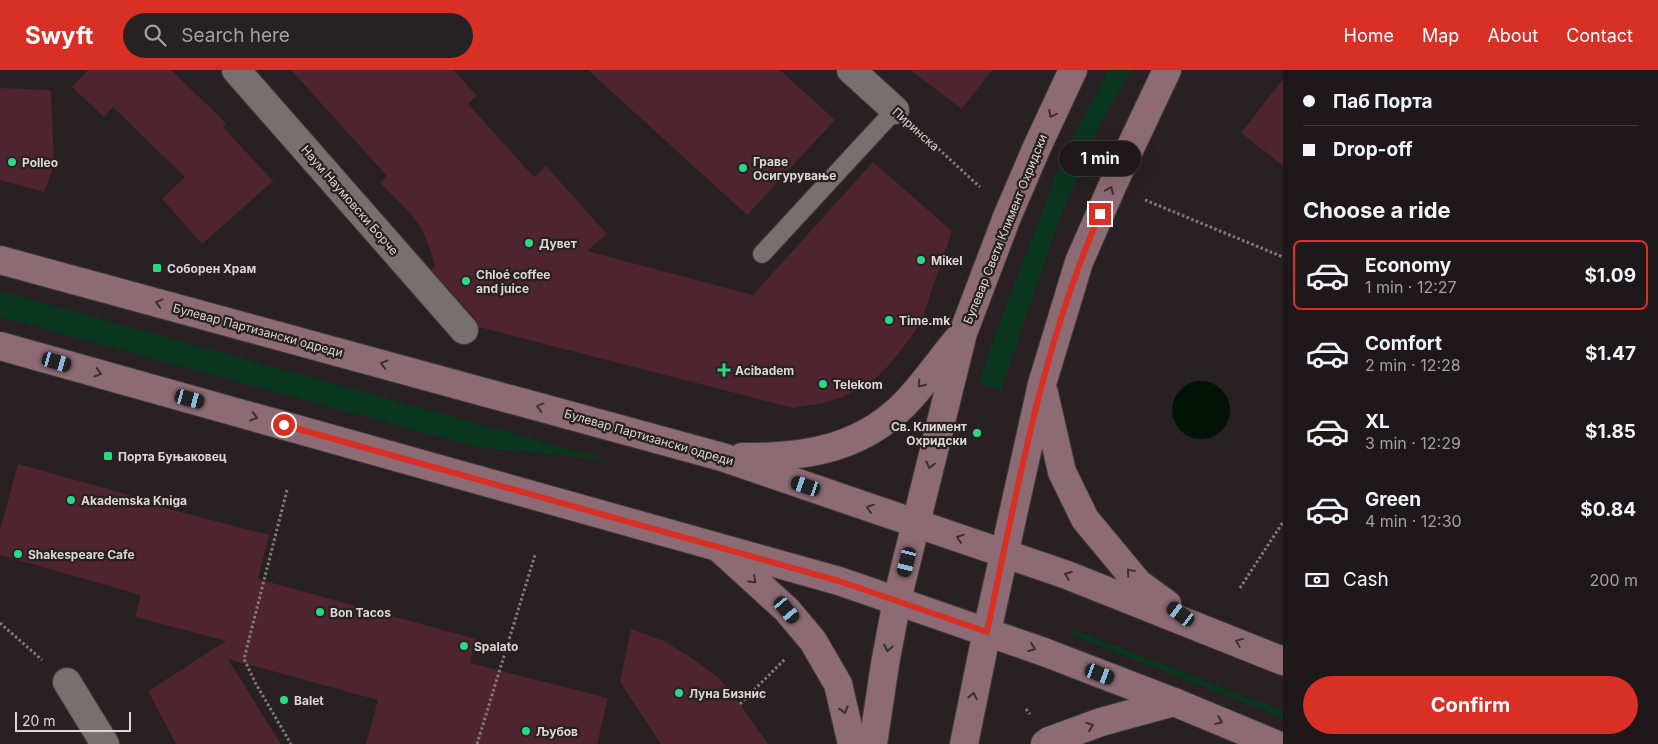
<!DOCTYPE html>
<html lang="en">
<head>
<meta charset="utf-8">
<style>
	body { margin:0; font-family:Inter,sans-serif; background:#262123; color:#f1f3f6; height:100vh; display:flex; flex-direction:column; font-size:19px; white-space:nowrap }
	* { box-sizing:border-box; margin:0 }
	p { font-size:16px; color:#a1a0a2 }
	.icon { flex:none; width:28px; height:28px; fill:none; stroke:currentColor; stroke-width:2; stroke-linecap:round; stroke-linejoin:round }
	.map { position:relative; flex:1; overflow:hidden }
	.details { display:flex; flex-direction:column; background:#1e181a; width:375px }
	.details>* { flex:none }
	.top-card { display:grid; align-content:center; height:110px; padding:0 20px; background:#1e181a }
	.scale { position:absolute; left:15px; bottom:12px; width:116px; box-sizing:border-box; padding-left:5px; border:2px solid #dcd6d7; border-top:0; font-size:14px; line-height:18px; white-space:nowrap; color:#dcd6d7; -webkit-text-stroke:4px #282022; paint-order:stroke }
	.end { position:absolute; width:22px; height:22px; margin:-11px; border:6px solid #d93025; background:#fff; box-shadow:0 0 0 2px #fff }
	.from { border-radius:50% }
	.bubble { position:absolute; height:35px; border-radius:18px; background:#1e181a; box-shadow:0 5px 20px #0002,0 0 0 1px #3c3739; font-size:16px; font-weight:700; line-height:35px; text-align:center }
	.car { position:absolute; width:15px; height:30px; margin:-15px -8px; border-radius:6px; box-shadow:0 0 4px 1px #0007; background:linear-gradient(#222 24%,#8ab4d8 0 40%,#222 0 76%,#8ab4d8 0 86%,#222 0) }
	.top-card b { display:flex; align-items:center; gap:18px; height:48px; font-size:19px }
	.top-card b+b { border-top:1px solid #3c3739 }
	.top-card i { width:12px; height:12px; background:#f1f3f6 }
	ul { padding:0; list-style:none }
	li { display:flex; align-items:center; gap:15px; height:70px; margin:0 10px 8px; padding:0 10px; border:2px solid transparent; border-radius:8px }
	li div { flex:1 }
	li b { display:block; font-size:19px }
	li em { font-style:normal; font-weight:700 }
	li.current { border-color:#d93025 }
	li>.icon { width:45px; height:45px; stroke-width:1.5 }
	h2 { padding:0 20px; font-size:22px; line-height:60px }
	.pay { display:flex; align-items:center; gap:12px; height:55px; padding:0 20px; font-size:19px }
	.pay p { margin-inline-start:auto }
	.primary-button { display:flex; gap:10px; margin-top:auto; padding:10px 20px }
	.primary-button a { flex:1; height:58px; border-radius:30px; background:#d93025; color:#fff; font-size:20px; font-weight:700; line-height:58px; text-align:center }
	header { display:flex; align-items:center; gap:30px; box-sizing:border-box; height:70px; padding:0 25px; background:#d93025; color:#fff }
	header strong { font-size:24px }
	nav { display:flex; gap:28px; margin-inline-start:auto; font-size:18px }
	.search { width:350px; height:45px; background:#262123; display:flex; align-items:center; gap:12px; box-sizing:border-box; padding:0 18px; border-radius:28px; color:#a1a0a2; font-size:19px }
	main { display:flex; flex:1; min-height:0 }
	.map>svg:first-child { display:block }
	.green { fill:#0b361f }
	.water { fill:#011307 }
	.building { fill:#4d2430 }
	.lines { fill:none; stroke-linecap:round; stroke-linejoin:round }
	.lane-casing { stroke:#423b3d; stroke-width:20 }
	.street-casing { stroke:#423b3d; stroke-width:30 }
	.secondary-casing { stroke:#423b3d; stroke-width:30 }
	.path { stroke:#827b7c; stroke-width:3; stroke-dasharray:2.5 2.5; stroke-linecap:butt }
	.lane { stroke:#786f71; stroke-width:18 }
	.street { stroke:#786f71; stroke-width:28 }
	.secondary { stroke:#8d6b75; stroke-width:28 }
	.oneway { stroke:#3c2f33 }
	.route { stroke:#d93025; stroke-width:6 }
	.poi-dot { fill:#2dd884; stroke:#282022; stroke-width:2 }
	.labels { text-anchor:middle; dominant-baseline:central; stroke-width:4.5; stroke-linejoin:round; paint-order:stroke }
	.street-label { font-size:12px; fill:#dcd6d7; stroke:#282022 }
	.poi-label { font-size:12px; font-weight:bold; fill:#dcd6d7; stroke:#282022; text-anchor:start }
</style>
</head>
<body>
<header>
<strong>Swyft</strong>
<div class="search"><svg class="icon" aria-label="search" viewBox="0 0 24 24"><circle cx="10" cy="10" r="6"/><path d="M15 15l6 6"/></svg>Search here</div>
<nav><a>Home</a><a>Map</a><a>About</a><a>Contact</a></nav>
</header>
<main>
<div class="map">
<svg width="1283" height="674" viewBox="0 0 1283 674">
	<rect width="100%" height="100%" fill="#282022"/>
	<g class="green">
		<polygon points="1109,0 1131,0 1103,49 1059,150 1001,321 979,313 990,278 1065,82"/>
		<polygon points="0,222 0,221 609,390 475,377 0,247"/>
		<polygon points="1074,560 1283,641 1283,648 1071,565"/>
	</g>
	<circle class="water" cx="1201" cy="340" r="29"/>
	<g class="building">
		<polygon points="88,0 171,0 226,53 223,57 273,111 202,174 162,129 185,107 113,37 104,47 72,17"/>
		<polygon points="291,0 454,0 477,26 468,34 534,107 546,96 607,164 587,181 753,225 873,92 952,161 923,246 914,263 891,293 874,310 843,327 824,333 793,338 479,257 476,250 431,199 435,196 429,176 421,158 409,142 380,113 387,106"/>
		<polygon points="588,0 780,0 835,50 747,145"/>
		<polygon points="910,0 992,0 962,39"/>
		<polygon points="1283,9 1283,96 1241,63"/>
		<polygon points="0,18 51,20 54,95 44,122 0,110"/>
		<polygon points="18,394 140,428 138,431 269,465 258,509 476,569 470,593 608,628 597,674 366,674 378,630 228,589 281,674 176,674 148,621 226,571 135,547 141,525 0,485 0,460"/>
		<polygon points="631,559 664,571 687,585 718,607 740,634 768,674 661,674 620,612"/>
	</g>
	<g class="lines">
		<defs>
			<polyline id="lane" points="762,184 895,40"/>
			<g id="street">
				<polyline points="236,0 464,260"/>
				<polyline points="851,0 895,40"/>
				<polyline points="67,612 105,674"/>
			</g>
			<g id="secondary">
				<polyline points="0,190 722,387 1067,505 1283,591"/>
				<polyline points="0,276 839,511 1044,582 1174,632 1275,674"/>
				<polyline points="1044,323 1062,402 1085,449 1138,513 1167,534"/>
				<path d="M742 387C807 388 867 378 912 326 928 308 942 288 957 270"/>
				<polyline points="720,479 787,540 813,571 838,614 852,674"/>
				<polyline points="873,674 885,594 897,530 963,263 1007,147 1037,77 1073,0"/>
				<polyline points="964,674 987,561 1042,314 1079,192 1114,112 1167,0"/>
				<polyline points="1045,674 1049,671 1101,652 1174,632"/>
			</g>
		</defs>
		<use href="#lane" class="lane-casing"/>
		<use href="#street" class="street-casing"/>
		<use href="#secondary" class="secondary-casing"/>
		<g class="path">
			<polyline points="920,62 980,117"/>
			<polyline points="1145,130 1283,187"/>
			<polyline points="287,420 244,589 256,614 291,674"/>
			<polyline points="1240,518 1283,452"/>
			<polyline points="0,553 42,590"/>
			<polyline points="740,634 785,589"/>
			<polyline points="1026,639 1030,644"/>
			<polyline points="477,674 535,485"/>
		</g>
		<use href="#lane" class="lane"/>
		<use href="#street" class="street"/>
		<use href="#secondary" class="secondary"/>
	</g>
	<defs><path id="oneway-chevron" d="M-2-3.5L2.5 0L-2 3.5" fill="none" stroke-width="1.6" stroke-linecap="round" stroke-linejoin="round" transform="scale(1.25)"/></defs>
	<g class="oneway">
		<use href="#oneway-chevron" transform="translate(1052 44) rotate(115)"/>
		<use href="#oneway-chevron" transform="translate(1110 120) rotate(-67)"/>
		<use href="#oneway-chevron" transform="translate(159 233) rotate(-165)"/>
		<use href="#oneway-chevron" transform="translate(384 294) rotate(-165)"/>
		<use href="#oneway-chevron" transform="translate(98 303) rotate(16)"/>
		<use href="#oneway-chevron" transform="translate(921 314) rotate(129)"/>
		<use href="#oneway-chevron" transform="translate(540 337) rotate(-165)"/>
		<use href="#oneway-chevron" transform="translate(254 347) rotate(16)"/>
		<use href="#oneway-chevron" transform="translate(930 395) rotate(104)"/>
		<use href="#oneway-chevron" transform="translate(870 438) rotate(-161)"/>
		<use href="#oneway-chevron" transform="translate(960 468) rotate(-161)"/>
		<use href="#oneway-chevron" transform="translate(1130 502) rotate(-130)"/>
		<use href="#oneway-chevron" transform="translate(1068 505) rotate(-160)"/>
		<use href="#oneway-chevron" transform="translate(753 510) rotate(43)"/>
		<use href="#oneway-chevron" transform="translate(1239 572) rotate(-158)"/>
		<use href="#oneway-chevron" transform="translate(888 578) rotate(101)"/>
		<use href="#oneway-chevron" transform="translate(1032 578) rotate(20)"/>
		<use href="#oneway-chevron" transform="translate(973 626) rotate(-79)"/>
		<use href="#oneway-chevron" transform="translate(844 640) rotate(76)"/>
		<use href="#oneway-chevron" transform="translate(1219 651) rotate(22)"/>
		<use href="#oneway-chevron" transform="translate(1090 656) rotate(-20)"/>
	</g>
	<g class="lines">
		<path class="route" d="M284 355 839 511 987 562C1017 421 1042 276 1100 144"/>
	</g>
	<g class="poi-dot">
		<circle cx="12" cy="92" r="5"/>
		<circle cx="743" cy="98" r="5"/>
		<circle cx="529" cy="173" r="5"/>
		<circle cx="921" cy="190" r="5"/>
		<rect x="152" y="193" width="10" height="10" rx="2.5"/>
		<circle cx="466" cy="211" r="5"/>
		<circle cx="889" cy="250" r="5"/>
		<path d="M721.5 292.5h5v5h5v5h-5v5h-5v-5h-5v-5h5z"/>
		<circle cx="823" cy="314" r="5"/>
		<circle cx="977" cy="363" r="5"/>
		<rect x="103" y="381" width="10" height="10" rx="2.5"/>
		<circle cx="71" cy="430" r="5"/>
		<circle cx="18" cy="484" r="5"/>
		<circle cx="320" cy="542" r="5"/>
		<circle cx="464" cy="576" r="5"/>
		<circle cx="679" cy="623" r="5"/>
		<circle cx="284" cy="630" r="5"/>
		<circle cx="526" cy="661" r="5"/>
	</g>
	<g class="labels">
		<g class="street-label">
			<text transform="translate(916 59) rotate(42)">Пиринска</text>
			<text transform="translate(350 130) rotate(49)">Наум Наумовски Борче</text>
			<text transform="translate(1005 159) rotate(-68)">Булевар Свети Климент Охридски</text>
			<text transform="translate(258 260) rotate(15)">Булевар Партизански одреди</text>
			<text transform="translate(649 367) rotate(16)">Булевар Партизански одреди</text>
		</g>
		<g class="poi-label">
			<text x="753" y="91">Граве<tspan x="753" dy="14">Осигурување</tspan></text>
			<text x="22" y="92">Polleo</text>
			<text x="539" y="173">Дувет</text>
			<text x="931" y="190">Mikel</text>
			<text x="167" y="198">Соборен Храм</text>
			<text x="476" y="204">Chloé coffee<tspan x="476" dy="14">and juice</tspan></text>
			<text x="899" y="250">Time.mk</text>
			<text x="735" y="300">Acibadem</text>
			<text x="833" y="314">Telekom</text>
			<text x="967" y="356" text-anchor="end">Св. Климент<tspan x="967" dy="14">Охридски</tspan></text>
			<text x="118" y="386">Порта Буњаковец</text>
			<text x="81" y="430">Akademska Kniga</text>
			<text x="28" y="484">Shakespeare Cafe</text>
			<text x="330" y="542">Bon Tacos</text>
			<text x="474" y="576">Spalato</text>
			<text x="689" y="623">Луна Бизнис</text>
			<text x="294" y="630">Balet</text>
			<text x="536" y="661">Љубов</text>
		</g>
	</g>
</svg>
<div class="scale">20 m</div>
<i class="end from" style="left:284px;top:355px"></i>
<i class="end" style="left:1100px;top:144px"></i>
<div class="bubble" style="left:1059px;top:71px;width:82px">1 min</div>
<i class="car" style="left:57px;top:292px;rotate:106deg"></i>
<i class="car" style="left:190px;top:329px;rotate:105deg"></i>
<i class="car" style="left:806px;top:416px;rotate:289deg"></i>
<i class="car" style="left:907px;top:492px;rotate:194deg"></i>
<i class="car" style="left:787px;top:540px;rotate:140deg"></i>
<i class="car" style="left:1181px;top:544px;rotate:307deg"></i>
<i class="car" style="left:1100px;top:604px;rotate:111deg"></i>
</div>
<section class="details">
<div class="top-card">
<b><i class="from"></i>Паб Порта</b>
<b><i></i>Drop-off</b>
</div>
<h2>Choose a ride</h2>
<ul>
<li class="current"><svg class="icon" aria-label="car" viewBox="0 0 24 24"><path d="M5 17H2v-5l4-1 3-4h7l3 4 3 1v5h-3M9 17h6M6 11h13"/><circle cx="7" cy="17" r="2"/><circle cx="17" cy="17" r="2"/></svg><div><b>Economy</b><p>1 min · 12:27</p></div><em>$1.09</em></li>
<li><svg class="icon" aria-label="car" viewBox="0 0 24 24"><path d="M5 17H2v-5l4-1 3-4h7l3 4 3 1v5h-3M9 17h6M6 11h13"/><circle cx="7" cy="17" r="2"/><circle cx="17" cy="17" r="2"/></svg><div><b>Comfort</b><p>2 min · 12:28</p></div><em>$1.47</em></li>
<li><svg class="icon" aria-label="car" viewBox="0 0 24 24"><path d="M5 17H2v-5l4-1 3-4h7l3 4 3 1v5h-3M9 17h6M6 11h13"/><circle cx="7" cy="17" r="2"/><circle cx="17" cy="17" r="2"/></svg><div><b>XL</b><p>3 min · 12:29</p></div><em>$1.85</em></li>
<li><svg class="icon" aria-label="car" viewBox="0 0 24 24"><path d="M5 17H2v-5l4-1 3-4h7l3 4 3 1v5h-3M9 17h6M6 11h13"/><circle cx="7" cy="17" r="2"/><circle cx="17" cy="17" r="2"/></svg><div><b>Green</b><p>4 min · 12:30</p></div><em>$0.84</em></li>
</ul>
<div class="pay"><svg class="icon" aria-label="cash" viewBox="0 0 24 24"><path d="M3 7h18v10H3z"/><circle cx="12" cy="12" r="2"/></svg>Cash<p>200 m</p></div>
<div class="primary-button"><a>Confirm</a></div>
</section>
</main>
</body>
</html>
